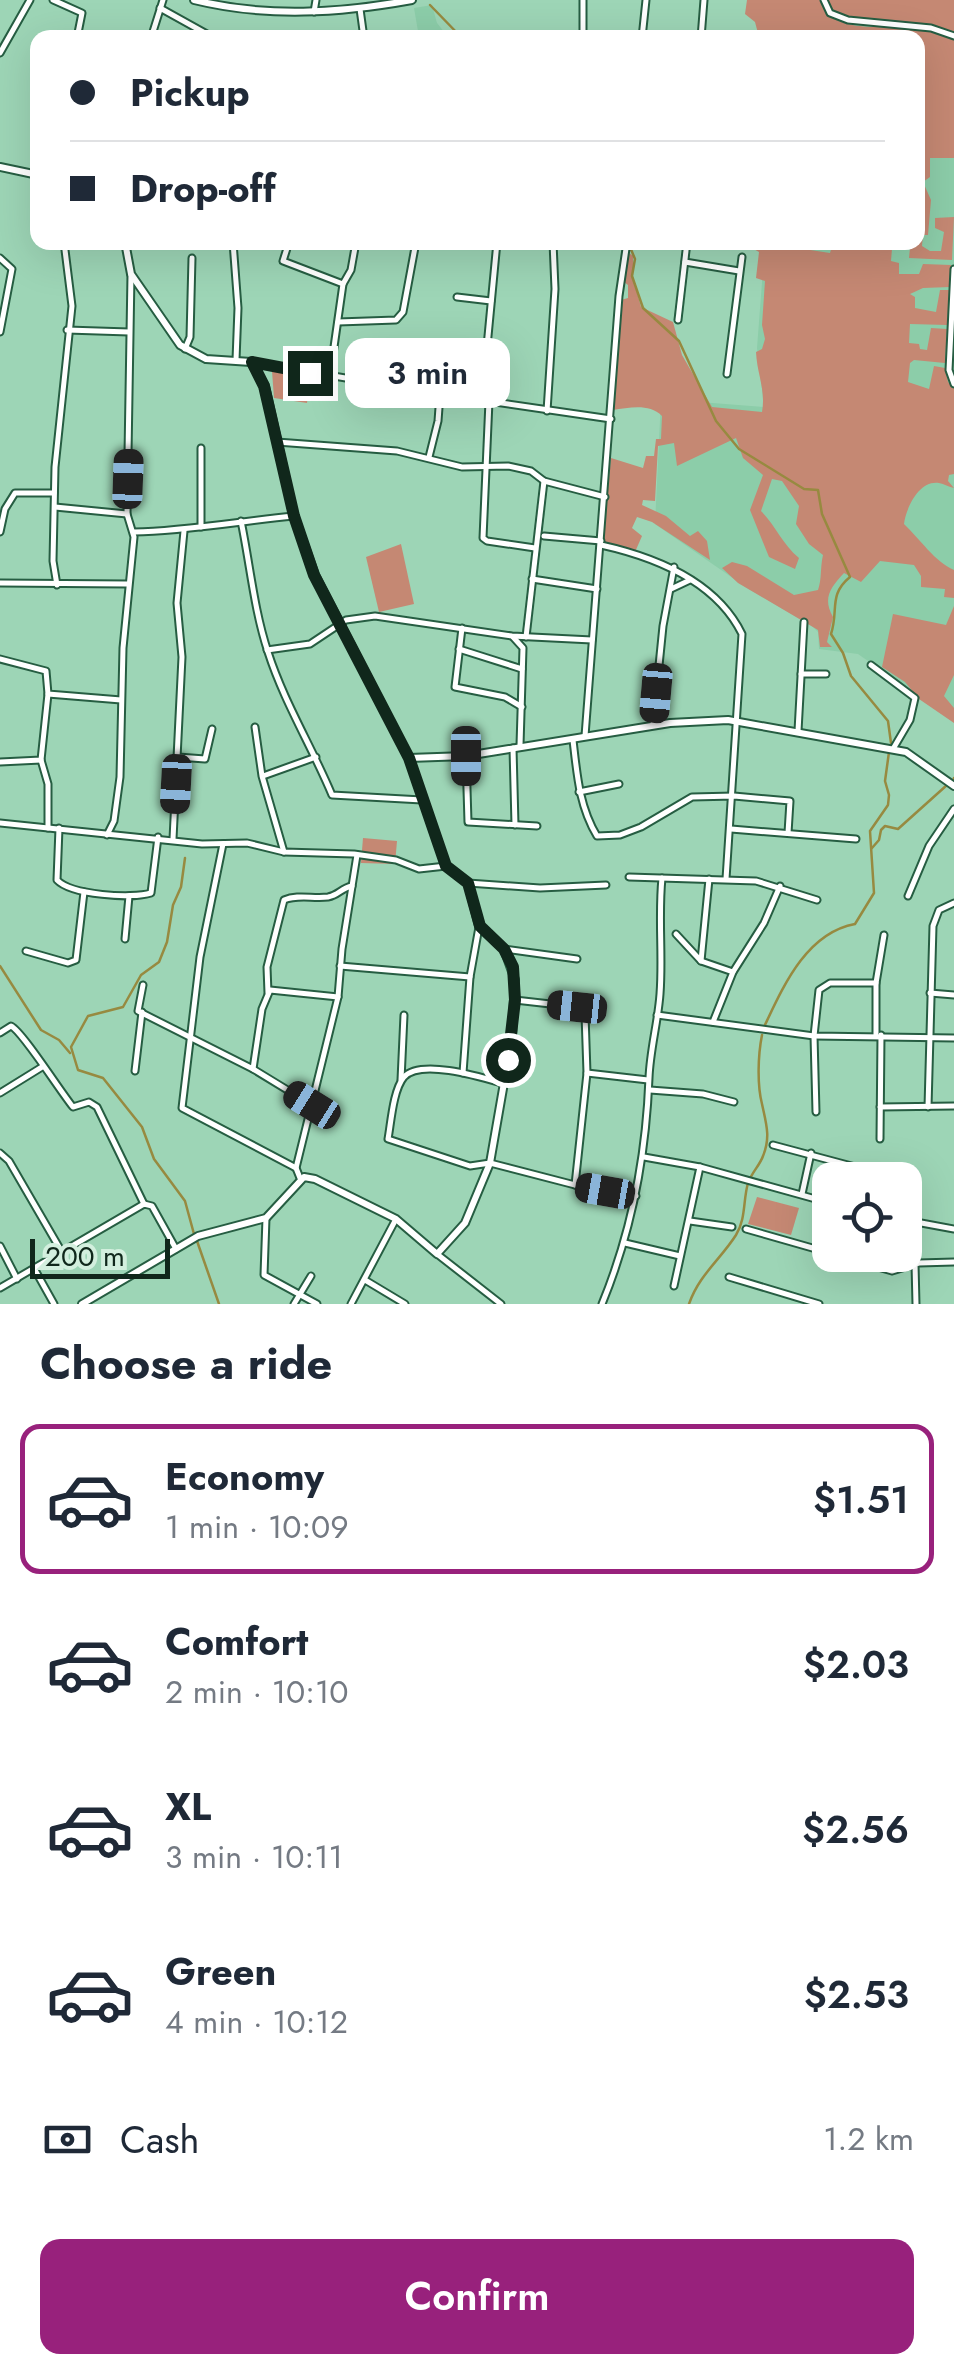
<!DOCTYPE html>
<html lang="en">
<head>
<meta charset="utf-8">
<style>
	body { margin:0; font-family:Jost,sans-serif; background:#f6f6f7; color:#1f2937; height:100vh; display:flex; flex-direction:column; font-size:38px; white-space:nowrap }
	* { box-sizing:border-box; margin:0 }
	p { font-size:32px; color:#747a83 }
	.icon { flex:none; width:55px; height:55px; fill:none; stroke:currentColor; stroke-width:2; stroke-linecap:round; stroke-linejoin:round }
	.map { position:relative; height:1304px; overflow:hidden }
	.panel { display:flex; flex-direction:column; background:#fff; flex:1 }
	.panel>* { flex:none }
	.guide { position:absolute; left:30px; top:30px; width:895px; height:220px; border-radius:20px; box-shadow:0 10px 40px #0002; display:grid; align-content:center; height:220px; padding:0 40px; background:#fff }
	.tools { position:absolute; left:812px; top:1162px; display:grid; gap:20px }
	.tools a { display:grid; place-items:center; width:110px; height:110px; border-radius:20px; background:#fff; box-shadow:0 10px 40px #0002; font-size:50px }
	.scale { position:absolute; left:30px; bottom:25px; width:140px; box-sizing:border-box; padding-left:10px; border:5px solid #10271b; border-top:0; font-size:28px; line-height:35px; white-space:nowrap; color:#10271b; -webkit-text-stroke:8px #d3efde; paint-order:stroke }
	.end { position:absolute; width:45px; height:45px; margin:-22px; border:12px solid #10271b; background:#fff; box-shadow:0 0 0 5px #fff }
	.from { border-radius:50% }
	.bubble { position:absolute; height:70px; border-radius:20px; background:#fff; box-shadow:0 10px 40px #0002; font-size:32px; font-weight:600; line-height:70px; text-align:center }
	.car { position:absolute; width:30px; height:60px; margin:-30px -15px; border-radius:12px; box-shadow:0 0 8px 2px #0007; background:linear-gradient(#222 24%,#8ab4d8 0 40%,#222 0 76%,#8ab4d8 0 86%,#222 0) }
	.guide b { display:flex; align-items:center; gap:35px; height:95px; font-size:38px }
	.guide b+b { border-top:2px solid #e0e1e3 }
	.guide i { width:25px; height:25px; background:#1f2937 }
	ul { padding:0; list-style:none }
	li { display:flex; align-items:center; gap:30px; height:150px; margin:0 20px 15px; padding:0 20px; border:5px solid transparent; border-radius:20px }
	li div { flex:1 }
	li b { display:block; font-size:38px }
	li em { font-style:normal; font-weight:600 }
	li.current { border-color:#98217c }
	li>.icon { width:90px; height:90px; stroke-width:1.5 }
	h2 { padding:0 40px; font-size:45px; line-height:120px }
	.pay { display:flex; align-items:center; gap:25px; height:110px; padding:0 40px; font-size:38px }
	.pay p { margin-inline-start:auto }
	.primary-button { display:flex; gap:20px; margin-top:auto; padding:20px 40px }
	.primary-button a { flex:1; height:115px; border-radius:20px; background:#98217c; color:#fff; font-size:40px; font-weight:600; line-height:115px; text-align:center }
	.map>svg:first-child { display:block }
	.built { fill:#8ccda9 }
	.green { fill:#c58873 }
	.lines { fill:none; stroke-linecap:round; stroke-linejoin:round }
	.stream { stroke:#978a40; stroke-width:2.5 }
	.minor-casing { stroke:#265d42; stroke-width:9 }
	.tertiary-casing { stroke:#265d42; stroke-width:10 }
	.minor { stroke:#fff; stroke-width:5 }
	.tertiary { stroke:#fff; stroke-width:6 }
	.route { stroke:#10271b; stroke-width:12 }
</style>
</head>
<body>
<div class="map">
<svg width="954" height="1304" viewBox="0 0 954 1304">
	<rect width="100%" height="100%" fill="#9dd5b6"/>
	<g class="built">
		<polygon points="758,0 954,0 954,721 858,654 819,649 818,632 812,626 747,588 655,524 661,399 764,407 757,348 765,243 918,242 918,38 758,37"/>
		<polygon points="432,5 437,23 448,37 419,37 414,8"/>
	</g>
	<g class="green">
		<path d="M747 0H820C830 38 893 23 923 29 934 31 944 36 954 40V158H930V177L923 182 931 200 928 235H923L922 246 930 251H941L944 232 935 228V218L954 217 952 260 909 258 910 248 892 249 891 261 899 263V274H919L923 264 951 265 950 287 923 288 910 294 915 297V308L936 312 940 290H950L947 325 910 324 909 343 919 344 920 349 927 350 931 328 947 329 945 363 914 360 910 363 908 382 929 389 934 366 945 368 948 382 954 388V474L949 475 948 481 954 488C949 487 944 484 939 483 919 480 906 508 904 524 920 539 935 562 954 570V598L944 597 945 589 921 587V576L914 565 880 561 861 582 844 573C831 587 822 598 833 617L827 642 832 647H820L818 630 738 583 722 568 732 562 747 566 794 595 818 590C822 579 820 568 823 555L809 544 796 524 799 506 782 481 772 479 761 511C776 526 782 544 799 558L795 569 769 557 750 510 763 475 743 458 736 438 677 466 674 443 658 446 655 501 643 500 642 505 666 516 690 536 698 531 707 541 710 560 652 522 637 517 632 528 642 536 635 552 603 541 611 458 643 468 646 456H654L656 439H661L662 416C649 403 629 408 613 410L621 300 628 298V285L624 282 628 252 633 256V278L641 307 673 322 682 355 712 407 762 412C766 390 757 374 756 352L762 349 765 339 762 325 765 281 756 278 759 252 743 243H782L784 246 830 253 833 243 918 242V38L759 37 755 22 745 14Z"/>
		<path d="M825 0H954V35C947 32 939 28 931 27 899 20 842 33 825 0Z"/>
		<polygon points="272,371 310,377 307,403 274,398"/>
		<polygon points="401,544 414,604 379,612 366,557"/>
		<polygon points="954,606 954,675 944,696 954,708 954,723 919,699 905,682 882,667 893,614 946,625"/>
		<polygon points="363,838 397,841 395,864 361,863"/>
		<polygon points="757,1197 799,1208 791,1235 748,1224"/>
	</g>
	<g class="lines">
		<g class="stream">
			<polyline points="430,5 462,38"/>
			<polyline points="622,242 623,244"/>
			<path d="M630 247 635 259 632 276 643 308 679 341 716 421 739 449 804 489 818 490 822 514 850 577C828 595 839 610 831 634L843 653 851 676 888 721 891 743"/>
			<polyline points="953,781 954,778"/>
			<polyline points="872,848 879,840 881,830 885,826 898,829 947,785"/>
			<polyline points="185,858 181,887 173,905 167,942 159,962 141,975 123,1007 88,1016 71,1047 78,1070 103,1078 142,1127 154,1159 185,1201 194,1234"/>
			<polyline points="0,966 41,1030 59,1040 70,1053"/>
			<path d="M764 1027C783 987 806 933 855 924L874 893 870 831 888 805 889 795 885 781 889 752"/>
			<polyline points="197,1241 219,1304"/>
			<path d="M689 1304C699 1275 720 1260 736 1235 746 1219 743 1200 748 1183 752 1172 760 1165 763 1156 771 1137 766 1123 762 1104 757 1085 758 1055 762 1035"/>
		</g>
		<defs>
			<g id="minor">
				<polyline points="53,0 82,13 77,38"/>
				<polyline points="583,0 583,38"/>
				<polyline points="824,0 830,13 848,20 931,28 954,36"/>
				<polyline points="160,8 214,38"/>
				<polyline points="360,9 364,38"/>
				<polyline points="314,12 316,0"/>
				<polyline points="151,38 163,0"/>
				<polyline points="642,38 646,0"/>
				<polyline points="701,38 704,0"/>
				<polyline points="0,53 30,0"/>
				<polyline points="233,242 238,308 236,360"/>
				<polyline points="289,242 283,261 343,284"/>
				<polyline points="0,258 12,269 0,332"/>
				<polyline points="685,262 739,271"/>
				<polyline points="954,269 949,370 954,384"/>
				<polyline points="457,297 491,301"/>
				<polyline points="678,320 687,242"/>
				<polyline points="338,322 396,320 403,312 416,242"/>
				<polyline points="67,330 129,332"/>
				<polyline points="185,349 190,337 192,258"/>
				<polyline points="251,362 440,394 611,419"/>
				<polyline points="727,374 742,257"/>
				<polyline points="330,375 343,284 351,270 356,242"/>
				<polyline points="482,399 497,242"/>
				<polyline points="489,401 483,538 487,541 535,548"/>
				<polyline points="547,411 555,289 553,242"/>
				<polyline points="277,442 397,451 462,467 508,466 531,471 544,481 605,497"/>
				<polyline points="429,457 438,421 440,394"/>
				<polyline points="55,507 127,514"/>
				<path d="M241 521C250 564 254 610 268 652 284 702 312 747 332 795L422 800"/>
				<polyline points="201,527 201,448"/>
				<polyline points="0,532 5,509 15,493 54,493"/>
				<path d="M134 532C188 531 240 521 294 516"/>
				<polyline points="544,536 601,541"/>
				<path d="M601 545C655 557 716 581 742 634L726 879"/>
				<polyline points="532,579 597,589"/>
				<polyline points="0,583 127,584"/>
				<polyline points="57,585 53,561 55,467 72,306 64,242"/>
				<polyline points="671,589 690,580"/>
				<polyline points="462,628 455,687 505,697 522,707"/>
				<polyline points="513,637 523,648 520,745"/>
				<polyline points="526,637 544,481"/>
				<polyline points="459,649 522,669"/>
				<polyline points="267,650 310,644 346,620 375,616 512,636 592,640"/>
				<polyline points="0,659 46,671 48,694 121,700"/>
				<polyline points="871,665 915,698 910,720 893,749"/>
				<polyline points="801,674 826,674"/>
				<polyline points="653,725 663,626 674,567"/>
				<polyline points="255,727 262,776 284,852"/>
				<polyline points="798,731 804,622"/>
				<polyline points="585,736 619,296 627,242"/>
				<path d="M573 740C577 774 579 806 597 836L620 835 641 827 692 797 734 796 790 801 788 833"/>
				<polyline points="513,748 515,825"/>
				<polyline points="466,756 468,822 537,826"/>
				<polyline points="178,757 205,759 212,729"/>
				<polyline points="41,760 48,784 48,828"/>
				<polyline points="0,762 41,760 48,694"/>
				<polyline points="263,776 316,757"/>
				<polyline points="579,792 619,784"/>
				<polyline points="0,823 202,844 247,843 284,852 354,854 396,860 419,869 446,866"/>
				<path d="M59 828 57 880C71 895 132 899 151 893L158 837"/>
				<polyline points="731,829 856,839"/>
				<polyline points="107,835 114,821 120,777 123,648 134,537 127,514 131,274"/>
				<polyline points="173,839 182,657 177,603 184,531"/>
				<polyline points="223,844 200,957 182,1108 296,1168"/>
				<polyline points="629,877 756,881 817,900"/>
				<polyline points="468,883 540,888 606,885"/>
				<polyline points="908,896 929,846 954,809"/>
				<polyline points="676,934 701,961 733,972"/>
				<polyline points="125,939 129,896"/>
				<polyline points="504,949 577,959"/>
				<polyline points="26,951 68,963 76,960 84,892"/>
				<polyline points="701,961 709,879"/>
				<polyline points="340,966 470,977"/>
				<polyline points="143,985 138,1011 253,1069 312,1105"/>
				<path d="M268 993 267 967 284 900C298 894 313 899 328 897 339 895 341 888 352 886"/>
				<polyline points="930,993 954,995"/>
				<polyline points="515,1000 577,1007 585,1014 587,1073 575,1185"/>
				<polyline points="657,1015 814,1036 954,1038"/>
				<polyline points="713,1022 733,972 764,923 780,886"/>
				<path d="M0 1033 11 1026C22 1031 60 1091 73 1107L89 1102 97 1107 144 1204"/>
				<polyline points="876,1035 876,983 884,935"/>
				<polyline points="253,1069 262,1009 270,990 338,997"/>
				<polyline points="135,1071 142,1012"/>
				<polyline points="463,1073 470,977 479,927"/>
				<polyline points="587,1073 648,1080"/>
				<polyline points="401,1080 404,1015"/>
				<path d="M505 1084C484 1078 421 1058 404 1077 393 1090 391 1123 388 1139L470 1166 490 1163 575 1185 636 1196"/>
				<polyline points="650,1090 703,1094 734,1102"/>
				<polyline points="0,1093 42,1067"/>
				<polyline points="880,1107 954,1106"/>
				<polyline points="928,1107 933,926 939,910 954,903"/>
				<polyline points="816,1112 814,1036 819,990 830,983 876,983"/>
				<polyline points="880,1139 881,1035"/>
				<polyline points="773,1145 904,1180"/>
				<polyline points="0,1153 9,1161 63,1254"/>
				<polyline points="644,1157 700,1167 830,1203"/>
				<polyline points="300,1178 296,1168 338,997 342,949 357,855"/>
				<polyline points="905,1180 913,1184 907,1220"/>
				<polyline points="802,1194 811,1153"/>
				<polyline points="266,1218 264,1275 317,1304"/>
				<polyline points="905,1220 954,1229"/>
				<polyline points="690,1221 732,1227"/>
				<polyline points="746,1229 830,1253"/>
				<polyline points="625,1243 680,1256"/>
				<polyline points="0,1246 17,1279"/>
				<polyline points="437,1254 501,1304"/>
				<polyline points="836,1255 892,1271 919,1263 954,1262"/>
				<polyline points="915,1264 916,1304"/>
				<polyline points="35,1270 54,1304"/>
				<polyline points="729,1277 819,1304"/>
				<polyline points="365,1280 405,1304"/>
				<polyline points="674,1286 700,1167"/>
				<polyline points="0,1288 144,1204 152,1206 176,1249"/>
				<polyline points="294,1304 311,1276"/>
				<polyline points="351,1304 396,1219"/>
				<path d="M602 1304C632 1231 646 1156 649 1078 650 1050 658 1022 660 994 663 955 658 917 662 878"/>
			</g>
			<g id="tertiary">
				<path d="M194 0C267 18 340 13 412 0"/>
				<polyline points="0,167 38,175"/>
				<polyline points="125,242 131,274 180,345 206,359 251,362 265,386 294,516 315,575 409,758 466,756 670,723 728,720 906,752 954,786"/>
				<polyline points="82,1304 198,1236 266,1218 304,1177 315,1179 396,1219 437,1254 465,1223 490,1163 512,1037 515,980 504,949 479,926 468,883 446,866 409,758"/>
			</g>
		</defs>
		<use href="#minor" class="minor-casing"/>
		<use href="#tertiary" class="tertiary-casing"/>
		<use href="#minor" class="minor"/>
		<use href="#tertiary" class="tertiary"/>
	</g>
	<g class="lines">
		<polyline class="route" points="310,373 252,362 264,386 294,516 314,575 409,758 446,866 468,883 480,926 504,949 513,967 515,1000 508,1060"/>
	</g>
</svg>
<div class="tools">
<a><svg class="icon" aria-label="locate" viewBox="0 0 24 24"><circle cx="12" cy="12" r="6"/><path d="M12 2v4M12 18v4M2 12h4M18 12h4"/></svg></a>
</div>
<div class="scale">200 m</div>
<i class="end from" style="left:508px;top:1060px"></i>
<i class="end" style="left:310px;top:373px"></i>
<div class="bubble" style="left:345px;top:338px;width:165px">3 min</div>
<i class="car" style="left:128px;top:479px;rotate:2deg"></i>
<i class="car" style="left:656px;top:693px;rotate:185deg"></i>
<i class="car" style="left:466px;top:756px;rotate:180deg"></i>
<i class="car" style="left:176px;top:784px;rotate:183deg"></i>
<i class="car" style="left:577px;top:1007px;rotate:276deg"></i>
<i class="car" style="left:312px;top:1105px;rotate:302deg"></i>
<i class="car" style="left:605px;top:1191px;rotate:280deg"></i>
<div class="guide">
<b><i class="from"></i>Pickup</b>
<b><i></i>Drop-off</b>
</div>
</div>
<section class="panel">
<h2>Choose a ride</h2>
<ul>
<li class="current"><svg class="icon" aria-label="car" viewBox="0 0 24 24"><path d="M5 17H2v-5l4-1 3-4h7l3 4 3 1v5h-3M9 17h6M6 11h13"/><circle cx="7" cy="17" r="2"/><circle cx="17" cy="17" r="2"/></svg><div><b>Economy</b><p>1 min · 10:09</p></div><em>$1.51</em></li>
<li><svg class="icon" aria-label="car" viewBox="0 0 24 24"><path d="M5 17H2v-5l4-1 3-4h7l3 4 3 1v5h-3M9 17h6M6 11h13"/><circle cx="7" cy="17" r="2"/><circle cx="17" cy="17" r="2"/></svg><div><b>Comfort</b><p>2 min · 10:10</p></div><em>$2.03</em></li>
<li><svg class="icon" aria-label="car" viewBox="0 0 24 24"><path d="M5 17H2v-5l4-1 3-4h7l3 4 3 1v5h-3M9 17h6M6 11h13"/><circle cx="7" cy="17" r="2"/><circle cx="17" cy="17" r="2"/></svg><div><b>XL</b><p>3 min · 10:11</p></div><em>$2.56</em></li>
<li><svg class="icon" aria-label="car" viewBox="0 0 24 24"><path d="M5 17H2v-5l4-1 3-4h7l3 4 3 1v5h-3M9 17h6M6 11h13"/><circle cx="7" cy="17" r="2"/><circle cx="17" cy="17" r="2"/></svg><div><b>Green</b><p>4 min · 10:12</p></div><em>$2.53</em></li>
</ul>
<div class="pay"><svg class="icon" aria-label="cash" viewBox="0 0 24 24"><path d="M3 7h18v10H3z"/><circle cx="12" cy="12" r="2"/></svg>Cash<p>1.2 km</p></div>
<div class="primary-button"><a>Confirm</a></div>
</section>
</body>
</html>
